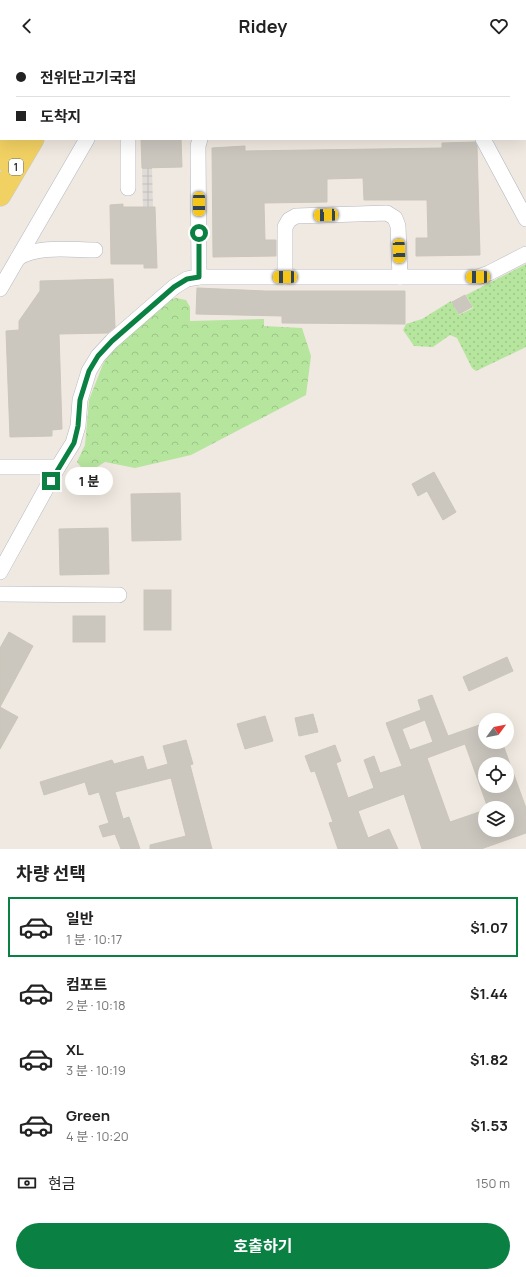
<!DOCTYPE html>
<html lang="ko">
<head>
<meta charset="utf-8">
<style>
	body { margin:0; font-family:Manrope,"Noto Sans KR",sans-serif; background:#f6f6f6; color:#222; height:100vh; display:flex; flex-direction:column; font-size:15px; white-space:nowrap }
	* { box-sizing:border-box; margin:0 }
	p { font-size:13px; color:#767676 }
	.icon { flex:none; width:22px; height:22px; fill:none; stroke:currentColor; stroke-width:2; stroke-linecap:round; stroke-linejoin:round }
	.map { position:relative; height:797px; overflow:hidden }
	.sheet { display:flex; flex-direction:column; background:#fff; flex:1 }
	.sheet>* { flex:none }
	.guide { position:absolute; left:0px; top:0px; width:526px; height:88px; box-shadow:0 4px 16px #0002; display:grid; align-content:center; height:88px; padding:0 16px; background:#fff }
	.needle { width:26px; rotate:58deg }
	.fabs { position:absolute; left:478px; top:661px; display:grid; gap:8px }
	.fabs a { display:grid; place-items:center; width:36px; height:36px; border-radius:50%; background:#fff; box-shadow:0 4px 16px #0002; font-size:20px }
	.end { position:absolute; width:18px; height:18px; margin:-9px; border:5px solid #0b8043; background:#fff; box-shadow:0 0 0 2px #fff }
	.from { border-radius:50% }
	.bubble { position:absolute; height:28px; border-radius:14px; background:#fff; box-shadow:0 4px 16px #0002; font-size:13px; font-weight:700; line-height:28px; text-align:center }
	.car { position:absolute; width:12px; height:24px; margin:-12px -6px; border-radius:5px; box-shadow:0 0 3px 1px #0007; background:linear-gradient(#f5c518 24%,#345 0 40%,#f5c518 0 76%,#345 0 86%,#f5c518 0) }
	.guide b { display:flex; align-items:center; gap:14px; height:38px; font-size:15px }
	.guide b+b { border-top:1px solid #e0e0e0 }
	.guide i { width:10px; height:10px; background:#222 }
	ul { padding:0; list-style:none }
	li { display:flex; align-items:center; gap:12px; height:60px; margin:0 8px 6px; padding:0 8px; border:2px solid transparent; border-radius:0px }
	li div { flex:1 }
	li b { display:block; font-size:15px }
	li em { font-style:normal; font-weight:700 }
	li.selected { border-color:#0b8043 }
	li>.icon { width:36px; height:36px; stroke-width:1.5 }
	h2 { padding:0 16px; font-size:18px; line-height:48px }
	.pay { display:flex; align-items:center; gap:10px; height:44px; padding:0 16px; font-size:15px }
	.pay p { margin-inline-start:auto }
	.button { display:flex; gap:8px; margin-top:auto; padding:8px 16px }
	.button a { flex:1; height:46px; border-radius:24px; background:#0b8043; color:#fff; font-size:16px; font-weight:700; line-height:46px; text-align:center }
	header { display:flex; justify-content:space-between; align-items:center; height:52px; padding:0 16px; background:#fff; font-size:18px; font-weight:700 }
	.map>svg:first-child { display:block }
	.grass { fill:url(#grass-dots) }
	.forest { fill:url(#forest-crowns) }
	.plaza { fill:url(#plaza-grid) }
	.building { fill:#cbc7bf; stroke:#cbc5ba; fill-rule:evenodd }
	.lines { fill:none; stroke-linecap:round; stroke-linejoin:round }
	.street-casing { stroke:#b4b7c1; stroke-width:16 }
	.secondary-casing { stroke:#b4b7c1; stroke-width:22 }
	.primary-casing { stroke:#c9c9c9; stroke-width:23 }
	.street { stroke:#fff; stroke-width:15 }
	.secondary { stroke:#fff; stroke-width:21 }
	.primary { stroke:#f2d163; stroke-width:22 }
	.route { stroke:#0b8043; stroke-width:5 }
	.labels { text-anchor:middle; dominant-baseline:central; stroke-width:3; stroke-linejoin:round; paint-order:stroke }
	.shield { fill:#fff; stroke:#6d6d6d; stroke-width:1 }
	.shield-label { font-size:10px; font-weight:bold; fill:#2e2e2e }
</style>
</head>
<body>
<header><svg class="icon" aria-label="back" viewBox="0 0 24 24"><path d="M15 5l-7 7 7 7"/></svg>Ridey<svg class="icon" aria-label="heart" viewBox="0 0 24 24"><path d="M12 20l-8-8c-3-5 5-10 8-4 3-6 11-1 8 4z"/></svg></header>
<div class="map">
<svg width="526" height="797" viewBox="0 0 526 797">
	<defs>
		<pattern id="grass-dots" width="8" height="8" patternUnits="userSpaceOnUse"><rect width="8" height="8" fill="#b6e59e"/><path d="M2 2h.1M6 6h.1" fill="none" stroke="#9dc588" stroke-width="1.8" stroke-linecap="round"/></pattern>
		<pattern id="forest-crowns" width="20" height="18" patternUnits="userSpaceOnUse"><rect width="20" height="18" fill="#b6e59e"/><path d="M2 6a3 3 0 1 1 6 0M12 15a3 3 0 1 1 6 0" fill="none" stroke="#9dc588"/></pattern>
		<pattern id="plaza-grid" width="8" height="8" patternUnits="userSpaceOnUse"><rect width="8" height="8" fill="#dfdcd8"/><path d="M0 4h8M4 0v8" fill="none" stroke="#c0bdba"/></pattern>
	</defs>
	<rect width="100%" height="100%" fill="#efe9e1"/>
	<polygon class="grass" points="526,212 526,295 476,319 472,316 457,286 450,283 433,295 414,294 403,278 406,272 422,267 451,249 459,263 473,256 466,243"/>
	<polygon class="forest" points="176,246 186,248 190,255 190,269 264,267 264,274 302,276 311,304 306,343 191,403 135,416 105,410 92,418 81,415 77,410 85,393 89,348 103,312 118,290 170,248"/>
	<polygon class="plaza" points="142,116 152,116 153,155 143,155"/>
	<g class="building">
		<polygon points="141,87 181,87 182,115 142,116"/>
		<polygon points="475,90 477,94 480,203 416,204 416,186 428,186 427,148 364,148 363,126 327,127 327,150 264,151 265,188 276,188 276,204 213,205 212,96 245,94 245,99 442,96 442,91"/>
		<polygon points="123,152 123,155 155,155 157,216 144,216 144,212 111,212 110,153"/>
		<polygon points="113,227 115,275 108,281 59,282 62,377 52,378 52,384 10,385 6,279 19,278 19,269 40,239 40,229"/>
		<polygon points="197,236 265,239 405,239 405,272 282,271 282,264 196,262"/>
		<polygon points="465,243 472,255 459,262 452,250"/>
		<polygon points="434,420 456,460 443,468 427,439 418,444 412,432"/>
		<polygon points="180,441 181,488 132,489 131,442"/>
		<polygon points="108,476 109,522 60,523 59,477"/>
		<rect x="144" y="538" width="27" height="40"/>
		<rect x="73" y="564" width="32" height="26"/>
		<polygon points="9,580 33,594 0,655 0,596"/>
		<polygon points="507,605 513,619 469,639 463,625"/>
		<path d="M432 643 448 684 485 671V690H502L526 756V781L481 797H422L404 742 358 759 368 786 389 777 398 797H338L329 771 333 770 315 719 311 720 305 704 335 693 341 709 336 711 348 746 374 736 364 708 374 704 380 721 402 714 386 671 421 658 418 648ZM425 668 433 690 410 698 402 677ZM465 692 488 756H507V778H485V758L450 770 427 706ZM485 712H507V734H485Z"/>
		<polygon points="0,655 18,665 0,697"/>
		<polygon points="313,662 318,680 299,684 295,666"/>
		<polygon points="265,664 273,689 245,697 237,672"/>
		<polygon points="186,688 193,712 190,713 212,797 150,797 150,793 186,784 171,726 115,740 123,767 129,765 140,797 121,797 115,782 103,785 99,774 109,771 99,740 89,743 85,730 44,743 40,730 112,708 114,712 143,704 147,718 168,712 163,694"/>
	</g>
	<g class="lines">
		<defs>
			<g id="street">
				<polyline points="137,1 137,0"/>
				<polyline points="483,87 526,167"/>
				<polyline points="128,136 128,87"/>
				<path d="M18 206C39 193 70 198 95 198"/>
				<polyline points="199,225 198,94 200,87"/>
				<polyline points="285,225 285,175 289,168 296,164 387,161 395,166 398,174 400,225"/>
				<polyline points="0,237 87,87"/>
				<polyline points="0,415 58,415 0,520"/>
				<polyline points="58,415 73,391 78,374 80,348 89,319 98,304 112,289 174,235 187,227 199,225 478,225 489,221 526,202"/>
				<polyline points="0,542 119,543"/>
			</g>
			<polyline id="secondary" points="0,1 1,3"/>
			<g id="primary">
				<polyline points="60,1 60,0"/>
				<polyline points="82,1 83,0"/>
				<polyline points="0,107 11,87"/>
				<polyline points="0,143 33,87"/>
			</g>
		</defs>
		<use href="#street" class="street-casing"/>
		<use href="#secondary" class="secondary-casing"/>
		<use href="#primary" class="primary-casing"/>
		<use href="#street" class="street"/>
		<use href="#secondary" class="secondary"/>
		<use href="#primary" class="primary"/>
	</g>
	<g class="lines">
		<polyline class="route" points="51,429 74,391 78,374 80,348 89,319 98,304 112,289 174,235 187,227 199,225 199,181"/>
	</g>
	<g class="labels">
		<rect class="shield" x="9" y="107" width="14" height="16" rx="3"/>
		<g class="shield-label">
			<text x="16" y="115">1</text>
		</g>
	</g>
</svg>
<div class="fabs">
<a><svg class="needle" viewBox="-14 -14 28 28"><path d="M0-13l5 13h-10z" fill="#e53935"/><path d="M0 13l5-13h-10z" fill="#767676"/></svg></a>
<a><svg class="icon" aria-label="locate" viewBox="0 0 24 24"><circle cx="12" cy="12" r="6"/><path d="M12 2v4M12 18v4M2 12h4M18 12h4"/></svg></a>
<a><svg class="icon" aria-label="layers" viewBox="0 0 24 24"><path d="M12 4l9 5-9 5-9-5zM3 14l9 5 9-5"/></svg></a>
</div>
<i class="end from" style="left:199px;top:181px"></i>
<i class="end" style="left:51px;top:429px"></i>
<div class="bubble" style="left:65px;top:415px;width:48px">1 분</div>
<i class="car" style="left:199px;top:152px;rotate:180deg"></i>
<i class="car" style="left:326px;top:163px;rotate:268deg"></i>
<i class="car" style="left:399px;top:199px;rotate:178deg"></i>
<i class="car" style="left:285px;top:225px;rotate:270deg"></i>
<i class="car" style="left:478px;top:225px;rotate:270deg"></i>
<div class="guide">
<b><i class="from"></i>전위단고기국집</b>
<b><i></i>도착지</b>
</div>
</div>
<section class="sheet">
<h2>차량 선택</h2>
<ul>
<li class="selected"><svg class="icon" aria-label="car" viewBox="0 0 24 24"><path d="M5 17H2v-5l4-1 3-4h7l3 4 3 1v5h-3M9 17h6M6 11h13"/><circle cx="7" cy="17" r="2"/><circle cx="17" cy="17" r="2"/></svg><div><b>일반</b><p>1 분 · 10:17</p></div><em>$1.07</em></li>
<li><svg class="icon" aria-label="car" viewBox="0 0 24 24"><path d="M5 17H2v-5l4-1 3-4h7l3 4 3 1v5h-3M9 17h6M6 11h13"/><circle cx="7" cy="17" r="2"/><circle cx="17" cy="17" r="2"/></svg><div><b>컴포트</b><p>2 분 · 10:18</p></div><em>$1.44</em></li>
<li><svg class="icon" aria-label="car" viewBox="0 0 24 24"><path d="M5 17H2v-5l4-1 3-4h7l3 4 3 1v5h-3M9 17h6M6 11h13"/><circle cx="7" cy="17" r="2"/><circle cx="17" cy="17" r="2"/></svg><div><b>XL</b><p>3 분 · 10:19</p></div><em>$1.82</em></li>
<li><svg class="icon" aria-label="car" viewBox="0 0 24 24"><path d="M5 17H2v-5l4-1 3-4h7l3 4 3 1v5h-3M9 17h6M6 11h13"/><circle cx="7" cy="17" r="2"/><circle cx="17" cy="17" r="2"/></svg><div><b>Green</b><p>4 분 · 10:20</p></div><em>$1.53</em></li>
</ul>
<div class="pay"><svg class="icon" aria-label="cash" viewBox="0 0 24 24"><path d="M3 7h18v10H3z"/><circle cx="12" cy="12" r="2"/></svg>현금<p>150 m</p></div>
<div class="button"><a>호출하기</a></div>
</section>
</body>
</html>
